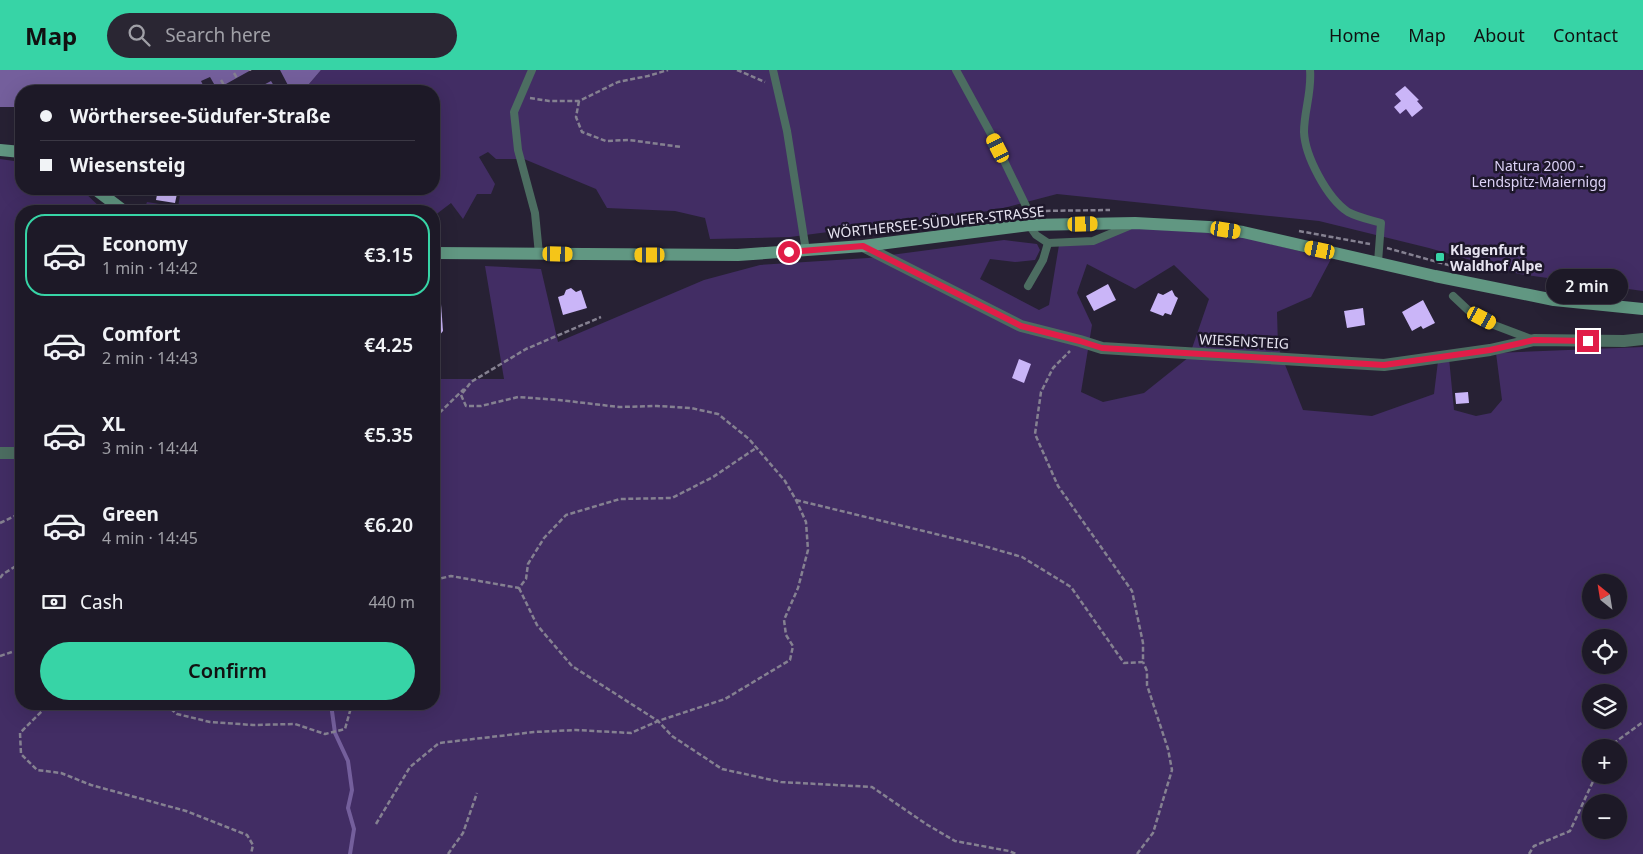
<!DOCTYPE html>
<html lang="en">
<head>
<meta charset="utf-8">
<style>
	body { margin:0; font-family:"Noto Sans",sans-serif; background:#2a2633; color:#f1f3f6; height:100vh; display:flex; flex-direction:column; font-size:19px; white-space:nowrap }
	* { box-sizing:border-box; margin:0 }
	p { font-size:16px; color:#a0a0a7 }
	.icon { flex:none; width:28px; height:28px; fill:none; stroke:currentColor; stroke-width:2; stroke-linecap:round; stroke-linejoin:round }
	.map { position:relative; flex:1; overflow:hidden }
	.drawer { position:absolute; left:15px; top:135px; width:425px; height:505px; display:flex; flex-direction:column; background:#1d1927; border-radius:20px; box-shadow:0 5px 20px #0002,0 0 0 1px #3b3844 }
	.drawer>* { flex:none }
	.top-card { position:absolute; left:15px; top:15px; width:425px; height:110px; border-radius:20px; box-shadow:0 5px 20px #0002,0 0 0 1px #3b3844; display:grid; align-content:center; height:110px; padding:0 25px; background:#1d1927 }
	.needle { width:32px; rotate:330deg }
	.buttons { position:absolute; left:1582px; top:504px; display:grid; gap:10px }
	.buttons a { display:grid; place-items:center; width:45px; height:45px; border-radius:50%; background:#1d1927; box-shadow:0 5px 20px #0002,0 0 0 1px #3b3844; font-size:25px }
	.end { position:absolute; width:22px; height:22px; margin:-11px; border:6px solid #e11d48; background:#fff; box-shadow:0 0 0 2px #fff }
	.from { border-radius:50% }
	.bubble { position:absolute; height:35px; border-radius:18px; background:#1d1927; box-shadow:0 5px 20px #0002,0 0 0 1px #3b3844; font-size:16px; font-weight:600; line-height:35px; text-align:center }
	.car { position:absolute; width:15px; height:30px; margin:-15px -8px; border-radius:6px; box-shadow:0 0 4px 1px #0007; background:linear-gradient(#f5c518 24%,#345 0 40%,#f5c518 0 76%,#345 0 86%,#f5c518 0) }
	.top-card b { display:flex; align-items:center; gap:18px; height:48px; font-size:19px }
	.top-card b+b { border-top:1px solid #3b3844 }
	.top-card i { width:12px; height:12px; background:#f1f3f6 }
	ul { padding:9px 0 0; list-style:none }
	li { display:flex; align-items:center; gap:15px; height:82px; margin:0 10px 8px; padding:0 15px; border:2px solid transparent; border-radius:20px }
	li div { flex:1 }
	li b { display:block; font-size:19px }
	li em { font-style:normal; font-weight:600 }
	li.selected { border-color:#37d4a6 }
	li>.icon { width:45px; height:45px; stroke-width:1.5 }
	.pay { display:flex; align-items:center; gap:12px; height:55px; padding:0 25px; font-size:19px }
	.pay p { margin-inline-start:auto }
	.action { display:flex; gap:10px; margin-top:auto; padding:10px 25px }
	.action a { flex:1; height:58px; border-radius:30px; background:#37d4a6; color:#111; font-size:20px; font-weight:600; line-height:58px; text-align:center }
	header { display:flex; align-items:center; gap:30px; box-sizing:border-box; height:70px; padding:0 25px; background:#37d4a6; color:#111 }
	header strong { font-size:24px }
	nav { display:flex; gap:28px; margin-inline-start:auto; font-size:18px }
	.search { width:350px; height:45px; background:#2a2633; display:flex; align-items:center; gap:12px; box-sizing:border-box; padding:0 18px; border-radius:28px; color:#a0a0a7; font-size:19px }
	.map>svg:first-child { display:block }
	.green { fill:#422d64; fill-rule:evenodd }
	.water { fill:#745f9c }
	.pier { fill:#272134 }
	.lines { fill:none; stroke-linecap:round; stroke-linejoin:round }
	.stream { stroke:#745f9c; stroke-width:4 }
	.building { fill:#cab5f8 }
	.path { stroke:#858191; stroke-width:2.5; stroke-dasharray:5 2.5; stroke-linecap:butt }
	.service { stroke:#4c6d61; stroke-width:8 }
	.minor { stroke:#4c6d61; stroke-width:12 }
	.secondary { stroke:#619782; stroke-width:12 }
	.route { stroke:#e11d48; stroke-width:6 }
	.poi-dot { fill:#37d4a6; stroke:#1d172a; stroke-width:2 }
	.labels { text-anchor:middle; dominant-baseline:central; stroke-width:5; stroke-linejoin:round; paint-order:stroke }
	.park-label { font-size:14px; fill:#ded3f8; stroke:#1d172a }
	.street-label { font-size:14px; fill:#e7e4f1; stroke:#1d172a }
	.poi-label { font-size:14px; font-weight:bold; fill:#e7e4f1; stroke:#1d172a; text-anchor:start }
</style>
</head>
<body>
<header>
<strong>Map</strong>
<div class="search"><svg class="icon" aria-label="search" viewBox="0 0 24 24"><circle cx="10" cy="10" r="6"/><path d="M15 15l6 6"/></svg>Search here</div>
<nav><a>Home</a><a>Map</a><a>About</a><a>Contact</a></nav>
</header>
<div class="map">
<svg width="1643" height="784" viewBox="0 0 1643 784">
	<rect width="100%" height="100%" fill="#272134"/>
	<g class="green">
		<polygon points="321,0 1643,0 1643,221 1519,204 1429,178 1319,151 1057,124 996,140 790,167 710,169 705,148 675,141 607,138 596,119 524,89 496,89 488,82 479,87 495,114 491,124 477,124 463,149 451,133 434,146 434,141 148,141 144,140 147,132 178,137 181,119 434,119 434,21 303,21"/>
		<path d="M0 89 21 92V119H81L104 141H21V634H434V309H504L485 196 541 199 558 272 704 210 760 195 868 188 1004 170 1037 174 1040 180 1035 190 1015 192 990 189 980 209 1039 240 1049 235 1059 175H1084L1131 158 1231 164 1331 189 1311 227 1277 242 1278 277 1303 340 1372 346 1434 324 1438 291 1449 288 1454 340 1476 346 1491 343 1502 330 1496 283 1643 277V784H0ZM1087 194 1135 219 1174 195 1209 229 1189 287 1144 323 1103 332 1081 322 1092 255 1077 223ZM1591 512H1619V540H1591ZM1591 568H1619V595H1591ZM1591 622H1619V650H1591ZM1591 678H1619V705H1591ZM1591 732H1619V760H1591Z"/>
	</g>
	<polygon class="water" points="0,0 321,0 303,21 21,21 21,37 0,37"/>
	<polygon class="pier" points="251,0 280,0 291,21 277,21 271,11 252,21 206,21 201,11 210,7 217,19"/>
	<g class="lines">
		<polyline class="stream" points="331,634 335,663 348,691 352,720 348,738 354,759 350,784"/>
	</g>
	<g class="building">
		<polygon points="1405,16 1419,30 1417,31 1423,38 1412,47 1406,39 1400,44 1394,37 1401,31 1395,24"/>
		<polygon points="158,119 178,119 175,133 156,130"/>
		<polygon points="1108,214 1116,230 1094,241 1086,226"/>
		<polygon points="571,218 576,222 581,220 587,238 563,245 558,227 564,225 566,220"/>
		<polygon points="1172,220 1175,226 1178,228 1171,245 1165,243 1163,246 1150,241 1158,223 1163,225"/>
		<polygon points="1423,230 1435,253 1423,259 1421,256 1412,261 1402,242"/>
		<polygon points="434,234 441,234 443,261 434,272"/>
		<polygon points="1363,238 1365,255 1347,258 1344,241"/>
		<polygon points="1019,289 1031,294 1024,313 1012,308"/>
		<polygon points="1468,322 1469,333 1456,334 1455,323"/>
	</g>
	<g class="lines">
		<g class="path">
			<polyline points="250,0 250,1"/>
			<polyline points="737,0 765,12"/>
			<polyline points="234,3 237,8"/>
			<polyline points="221,10 224,15"/>
			<polyline points="530,28 549,31 579,31 618,12 648,6 668,0"/>
			<polyline points="579,31 576,47 582,62 606,71 629,70 681,77"/>
			<polyline points="1038,141 1110,140"/>
			<polyline points="1299,161 1370,174"/>
			<polyline points="1387,178 1452,196"/>
			<polyline points="434,348 464,319"/>
			<polyline points="796,430 977,474 1022,487 1071,517 1124,593 1143,592 1143,573 1132,521 1058,416 1035,364 1041,322 1053,298 1070,281"/>
			<polyline points="0,453 21,443"/>
			<polyline points="0,508 3,504 21,493"/>
			<polyline points="434,510 451,506 519,518 526,509 528,494 544,468 566,445 620,429 672,428 713,407 756,378"/>
			<polyline points="519,518 537,555 572,596 658,651 672,666 722,699 781,712 872,717 926,754 955,771 1009,781 1016,784"/>
			<polyline points="0,586 21,579"/>
			<polyline points="69,634 46,637 20,663 21,684 37,700 61,703 91,715 186,741 247,765 253,775 251,784"/>
			<polyline points="165,634 177,644 210,652 253,655 295,654 325,664 345,659 352,634"/>
			<polyline points="1607,678 1643,652"/>
			<polyline points="376,754 410,697 439,673 534,662 576,660 631,663 658,651 725,629 790,590 793,576 786,565 784,550 798,518 808,480 806,452 796,430 785,411 749,369 718,344 691,338 657,336 619,337 559,330 518,327 481,336 466,336 461,325 471,312 526,279 601,247"/>
			<polyline points="448,784 463,763 477,723"/>
			<polyline points="1137,784 1153,763 1172,700 1168,679 1147,615 1147,601 1143,592"/>
			<polyline points="1529,784 1534,776 1570,761 1596,705"/>
		</g>
		<g class="service">
			<polyline points="532,0 514,42 518,80 535,143 539,184"/>
			<polyline points="773,0 787,61 806,181"/>
			<polyline points="956,0 991,64 1026,136 1029,155 1036,165 1048,173 1093,171 1129,156"/>
			<path d="M1310 0C1312 22 1304 41 1304 62 1305 86 1327 128 1348 142 1357 147 1371 150 1381 153L1378 192"/>
			<polyline points="1028,216 1043,190 1048,173"/>
			<polyline points="1453,226 1469,241 1494,255 1531,269"/>
		</g>
		<g class="minor">
			<polyline points="863,176 1021,256 1080,271 1102,278 1384,295 1490,280 1534,270 1624,271 1643,269"/>
			<polyline points="0,383 21,383"/>
		</g>
		<g class="secondary">
			<polyline points="0,80 21,82"/>
			<polyline points="95,119 124,141"/>
			<polyline points="434,183 738,185 863,176 1029,155 1135,153 1209,157 1243,162 1435,206 1554,230 1643,239"/>
		</g>
	</g>
	<g class="lines">
		<polyline class="route" points="789,182 863,176 1021,256 1080,271 1102,278 1384,295 1490,280 1534,270 1588,271"/>
	</g>
	<rect class="poi-dot" x="1435" y="182" width="10" height="10" rx="2.5"/>
	<g class="labels">
		<g class="park-label">
			<text x="1539" y="95">Natura 2000 -<tspan x="1539" dy="16">Lendspitz-Maiernigg</tspan></text>
		</g>
		<g class="street-label">
			<text transform="translate(936 152) rotate(-6)">WÖRTHERSEE-SÜDUFER-STRASSE</text>
			<text transform="translate(1244 271) rotate(3)">WIESENSTEIG</text>
		</g>
		<g class="poi-label">
			<text x="1450" y="179">Klagenfurt<tspan x="1450" dy="16">Waldhof Alpe</tspan></text>
		</g>
	</g>
</svg>
<div class="buttons">
<a><svg class="needle" viewBox="-14 -14 28 28"><path d="M0-13l5 13h-10z" fill="#e53935"/><path d="M0 13l5-13h-10z" fill="#a0a0a7"/></svg></a>
<a><svg class="icon" aria-label="locate" viewBox="0 0 24 24"><circle cx="12" cy="12" r="6"/><path d="M12 2v4M12 18v4M2 12h4M18 12h4"/></svg></a>
<a><svg class="icon" aria-label="layers" viewBox="0 0 24 24"><path d="M12 4l9 5-9 5-9-5zM3 14l9 5 9-5"/></svg></a>
<a>+</a>
<a>−</a>
</div>
<i class="end from" style="left:789px;top:182px"></i>
<i class="end" style="left:1588px;top:271px"></i>
<div class="bubble" style="left:1546px;top:199px;width:82px">2 min</div>
<i class="car" style="left:998px;top:78px;rotate:333deg"></i>
<i class="car" style="left:1083px;top:154px;rotate:89deg"></i>
<i class="car" style="left:1226px;top:160px;rotate:99deg"></i>
<i class="car" style="left:1320px;top:180px;rotate:282deg"></i>
<i class="car" style="left:558px;top:184px;rotate:91deg"></i>
<i class="car" style="left:650px;top:185px;rotate:270deg"></i>
<i class="car" style="left:1482px;top:248px;rotate:118deg"></i>
<div class="top-card">
<b><i class="from"></i>Wörthersee-Südufer-Straße</b>
<b><i></i>Wiesensteig</b>
</div>
<section class="drawer">
<ul>
<li class="selected"><svg class="icon" aria-label="car" viewBox="0 0 24 24"><path d="M5 17H2v-5l4-1 3-4h7l3 4 3 1v5h-3M9 17h6M6 11h13"/><circle cx="7" cy="17" r="2"/><circle cx="17" cy="17" r="2"/></svg><div><b>Economy</b><p>1 min · 14:42</p></div><em>€3.15</em></li>
<li><svg class="icon" aria-label="car" viewBox="0 0 24 24"><path d="M5 17H2v-5l4-1 3-4h7l3 4 3 1v5h-3M9 17h6M6 11h13"/><circle cx="7" cy="17" r="2"/><circle cx="17" cy="17" r="2"/></svg><div><b>Comfort</b><p>2 min · 14:43</p></div><em>€4.25</em></li>
<li><svg class="icon" aria-label="car" viewBox="0 0 24 24"><path d="M5 17H2v-5l4-1 3-4h7l3 4 3 1v5h-3M9 17h6M6 11h13"/><circle cx="7" cy="17" r="2"/><circle cx="17" cy="17" r="2"/></svg><div><b>XL</b><p>3 min · 14:44</p></div><em>€5.35</em></li>
<li><svg class="icon" aria-label="car" viewBox="0 0 24 24"><path d="M5 17H2v-5l4-1 3-4h7l3 4 3 1v5h-3M9 17h6M6 11h13"/><circle cx="7" cy="17" r="2"/><circle cx="17" cy="17" r="2"/></svg><div><b>Green</b><p>4 min · 14:45</p></div><em>€6.20</em></li>
</ul>
<div class="pay"><svg class="icon" aria-label="cash" viewBox="0 0 24 24"><path d="M3 7h18v10H3z"/><circle cx="12" cy="12" r="2"/></svg>Cash<p>440 m</p></div>
<div class="action"><a>Confirm</a></div>
</section>
</div>
</body>
</html>
